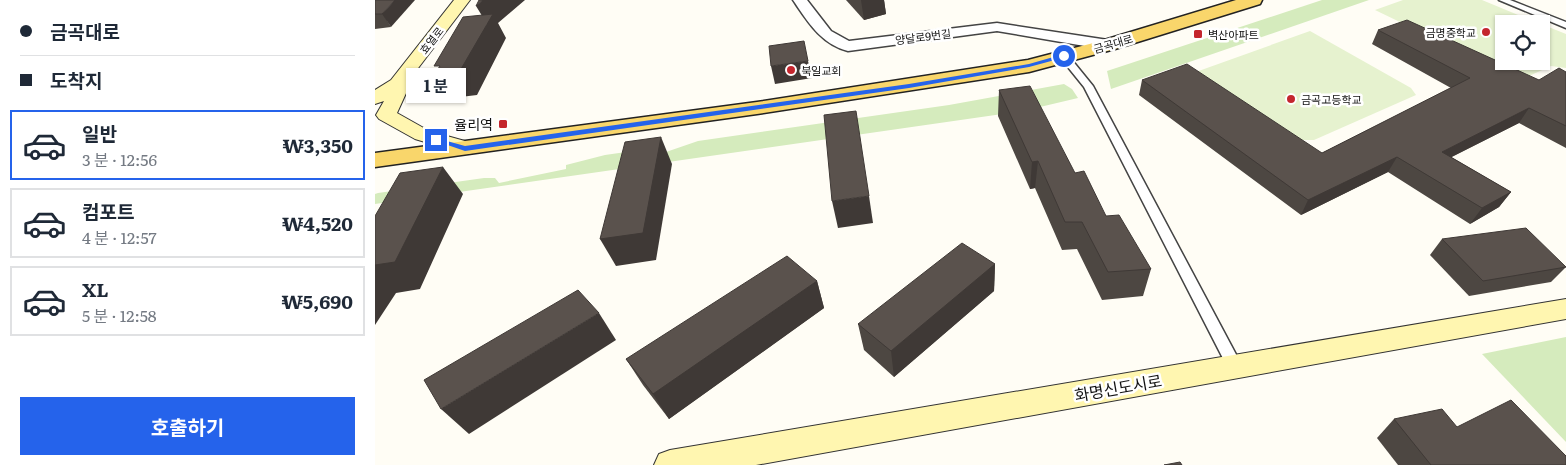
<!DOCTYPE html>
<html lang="ko">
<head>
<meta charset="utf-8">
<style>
	body { margin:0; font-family:Literata,"Noto Sans KR",serif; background:#f2f2f3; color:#1f2937; height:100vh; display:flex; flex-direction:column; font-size:19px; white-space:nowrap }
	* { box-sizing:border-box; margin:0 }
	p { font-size:16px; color:#747a83 }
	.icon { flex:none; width:28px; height:28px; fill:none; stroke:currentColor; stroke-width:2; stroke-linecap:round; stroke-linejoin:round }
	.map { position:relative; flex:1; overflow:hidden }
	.side { display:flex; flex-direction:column; background:#fff; width:375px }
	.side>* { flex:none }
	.guide { display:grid; align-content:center; height:110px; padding:0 20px; background:#fff }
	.buttons { position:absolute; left:1120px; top:15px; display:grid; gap:10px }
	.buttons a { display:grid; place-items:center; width:55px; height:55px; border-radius:0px; background:#fff; box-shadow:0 1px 4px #0004; font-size:25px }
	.end { position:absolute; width:22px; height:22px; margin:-11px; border:6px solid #2563eb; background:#fff; box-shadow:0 0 0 2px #fff }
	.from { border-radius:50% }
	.bubble { position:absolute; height:35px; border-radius:0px; background:#fff; box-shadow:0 1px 4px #0004; font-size:16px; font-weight:700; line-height:35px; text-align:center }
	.guide b { display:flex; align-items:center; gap:18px; height:48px; font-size:19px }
	.guide b+b { border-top:1px solid #e0e1e3 }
	.guide i { width:12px; height:12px; background:#1f2937 }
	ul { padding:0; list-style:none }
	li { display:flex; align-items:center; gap:15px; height:70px; margin:0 10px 8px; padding:0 10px; border:2px solid #e0e1e3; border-radius:0px }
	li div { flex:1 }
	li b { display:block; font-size:19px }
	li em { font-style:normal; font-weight:700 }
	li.selected { border-color:#2563eb }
	li>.icon { width:45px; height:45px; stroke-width:1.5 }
	.action { display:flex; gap:10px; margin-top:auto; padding:10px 20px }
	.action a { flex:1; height:58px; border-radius:0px; background:#2563eb; color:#fff; font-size:20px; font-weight:700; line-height:58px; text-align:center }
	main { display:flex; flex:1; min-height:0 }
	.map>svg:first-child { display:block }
	.green { fill:#d5ebbd }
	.pitch { fill:#e6f2cf }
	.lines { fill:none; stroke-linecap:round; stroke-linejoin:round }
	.pedestrian-casing { stroke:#444; stroke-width:3 }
	.tertiary-casing { stroke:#444; stroke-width:3 }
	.secondary-casing { stroke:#333; stroke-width:2 }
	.primary-casing { stroke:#222; stroke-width:3 }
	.pedestrian { fill:#fff; fill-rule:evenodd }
	.tertiary { fill:#fff; fill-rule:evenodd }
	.secondary { fill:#fff6b0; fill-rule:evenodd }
	.primary { fill:#f9d66b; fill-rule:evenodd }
	.wall { fill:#4d4742 }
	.shaded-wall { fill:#3f3936 }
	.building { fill:#5a524d; stroke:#3f3936 }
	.route { fill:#2563eb }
	.poi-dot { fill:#c4262e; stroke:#fff; stroke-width:2 }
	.labels { text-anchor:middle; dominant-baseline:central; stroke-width:5; stroke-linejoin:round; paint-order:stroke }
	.far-poi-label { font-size:11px; fill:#111; stroke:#fff; text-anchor:start }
	.far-street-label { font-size:11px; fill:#111; stroke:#fff }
	.poi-label { font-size:14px; fill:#111; stroke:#fff; text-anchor:end }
	.near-street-label { font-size:16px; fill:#111; stroke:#fff }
</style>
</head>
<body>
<main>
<section class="side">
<div class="guide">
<b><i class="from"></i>금곡대로</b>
<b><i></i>도착지</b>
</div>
<ul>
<li class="selected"><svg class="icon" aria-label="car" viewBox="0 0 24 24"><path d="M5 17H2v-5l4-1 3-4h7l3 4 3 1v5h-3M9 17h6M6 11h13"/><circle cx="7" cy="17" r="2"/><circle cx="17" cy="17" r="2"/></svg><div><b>일반</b><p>3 분 · 12:56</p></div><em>₩3,350</em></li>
<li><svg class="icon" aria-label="car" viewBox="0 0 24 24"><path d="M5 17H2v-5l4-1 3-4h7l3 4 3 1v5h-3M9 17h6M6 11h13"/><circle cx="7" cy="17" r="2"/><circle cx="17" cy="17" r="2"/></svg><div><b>컴포트</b><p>4 분 · 12:57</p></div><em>₩4,520</em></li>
<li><svg class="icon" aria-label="car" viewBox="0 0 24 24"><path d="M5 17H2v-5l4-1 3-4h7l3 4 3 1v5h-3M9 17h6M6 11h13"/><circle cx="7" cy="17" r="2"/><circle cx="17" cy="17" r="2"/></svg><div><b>XL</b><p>5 분 · 12:58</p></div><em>₩5,690</em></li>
</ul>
<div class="action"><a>호출하기</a></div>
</section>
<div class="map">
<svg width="1191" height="465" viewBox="0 0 1191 465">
	<rect width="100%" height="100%" fill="#fffdf5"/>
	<g class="green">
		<polygon points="947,0 994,0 736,89 732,71"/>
		<polygon points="689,84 697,89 703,98 648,111 0,204 0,194 3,193 109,178 120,178 124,183 191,169 191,165 230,155 279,148 291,152 323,141 574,105"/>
		<polygon points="1191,337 1191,442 1107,354"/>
	</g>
	<g class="pitch">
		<polygon points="1028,0 1107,0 1165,24 1129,24 1129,61 1166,61 1166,24 1191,34 1191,68 1176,66 1145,80 1000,10"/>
		<polygon points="935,31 1036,88 1041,95 939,140 919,140 818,73"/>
	</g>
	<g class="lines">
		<defs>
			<g id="pedestrian">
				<polygon points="1124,0 1135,0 1191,22 1191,28"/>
				<polygon points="689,53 692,54 718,86 865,362 868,367 865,372 860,373 855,372 709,87 684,56"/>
			</g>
			<path id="tertiary" d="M418 0H432L456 31 474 41 622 23 733 40 741 45 733 50 622 31 473 51C446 44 433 22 418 0Z"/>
			<g id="secondary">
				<polygon points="79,0 95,0 31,84 32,91 22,113 54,131 97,143 100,148 97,153 90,154 40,139 4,119 1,115 9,101 0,104 0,90 16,80"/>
				<polygon points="1191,299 1191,319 381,465 279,465 284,454 295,450"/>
			</g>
			<polygon id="primary" points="861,0 887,0 885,4 740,49 654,72 382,114 0,167 0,153 382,102 653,60 726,41"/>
		</defs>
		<use href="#pedestrian" class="pedestrian-casing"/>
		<use href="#tertiary" class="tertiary-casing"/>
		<use href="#secondary" class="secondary-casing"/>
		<use href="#primary" class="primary-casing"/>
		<use href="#pedestrian" class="pedestrian"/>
		<use href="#tertiary" class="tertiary"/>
		<use href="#secondary" class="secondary"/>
		<use href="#primary" class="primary"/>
	</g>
	<g class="wall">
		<polygon points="0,0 16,27 0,29"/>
		<polygon points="471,0 509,0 511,14 489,20"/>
		<polygon points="1003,30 1164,80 1191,72 1191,148 1144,123 1076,157 1136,192 1124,207 1095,224 1013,172 926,215 764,95 767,80 947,153 1076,88 997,44"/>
		<polygon points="624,90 700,173 731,216 776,269 768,296 727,300 702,249 687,250 660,188 655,189 623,116"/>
		<polygon points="1067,239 1191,267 1176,282 1094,296 1055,255"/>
		<polygon points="620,264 619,291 519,377 489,350 483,324"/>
		<polygon points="442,281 449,308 294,419 268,385 251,359"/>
		<polygon points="1019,419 1082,427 1191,465 1023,465 1002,438"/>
	</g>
	<g class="shaded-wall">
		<polygon points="20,0 40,0 16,27 7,14"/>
		<polygon points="108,0 150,0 123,23 131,38 102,95 77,98 60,73 112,24 101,6"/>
		<polygon points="486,0 509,0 511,14 489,20"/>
		<polygon points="433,61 437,78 400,84 396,66"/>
		<polygon points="1154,108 1144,123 1057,167 1067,152"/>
		<polygon points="286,137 297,164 281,260 241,266 225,239"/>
		<polygon points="1022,157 1013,172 926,215 933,200"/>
		<polygon points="663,161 660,188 655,189 657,162"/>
		<polygon points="68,167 88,194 45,289 21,293 0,325 0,265"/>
		<polygon points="1136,192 1124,207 1095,224 1107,208"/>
		<polygon points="494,196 498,223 463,228 457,201"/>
		<polygon points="620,264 619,291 519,377 516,351"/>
		<polygon points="442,281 449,308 294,419 278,394"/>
		<polygon points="224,313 241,340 94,434 66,409"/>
	</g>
	<g class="building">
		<polygon points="0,0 20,0 7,14 0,14"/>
		<polygon points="104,0 108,0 101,6"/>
		<polygon points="118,14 86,69 60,73 65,66 59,66 88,17"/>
		<polygon points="1032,20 1164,80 1184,68 1191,72 1191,126 1154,108 1067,152 1136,192 1107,208 1022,157 933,200 767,80 812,64 947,153 1095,78 1003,30"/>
		<polygon points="429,41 433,61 396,66 394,46"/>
		<polygon points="655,86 700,173 709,171 731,216 744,215 776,269 733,272 707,222 690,222 663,161 657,162 624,90"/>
		<polygon points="481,111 494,196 457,201 449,115"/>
		<polygon points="286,137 268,233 225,239 250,142"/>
		<polygon points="68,167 20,262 0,265 0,216 25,173"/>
		<polygon points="1151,228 1191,267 1108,281 1067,239"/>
		<polygon points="587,243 620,264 516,351 483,324"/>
		<polygon points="412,256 442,281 278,394 251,359"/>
		<polygon points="203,290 224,313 66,409 49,380"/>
		<polygon points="1136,400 1191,456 1191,465 1056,465 1019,419 1067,409 1082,427"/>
		<polygon points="805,462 807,465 789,465"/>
	</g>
	<polygon class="route" points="689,54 691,57 654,67 534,88 90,151 58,140 61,138 90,146 534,84 654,64"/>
	<g class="poi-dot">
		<circle cx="1111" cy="32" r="5"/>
		<rect x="818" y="29" width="10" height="10" rx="2.5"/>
		<circle cx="416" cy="70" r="5"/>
		<circle cx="916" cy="99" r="5"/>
		<rect x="123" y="119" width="10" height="10" rx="2.5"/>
	</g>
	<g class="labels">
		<g class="far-poi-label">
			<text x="1101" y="32" text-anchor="end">금명중학교</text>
			<text x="833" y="34">벽산아파트</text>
			<text x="426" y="70">북일교회</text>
			<text x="926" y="99">금곡고등학교</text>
		</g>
		<g class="far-street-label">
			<text transform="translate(548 36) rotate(-7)">양달로9번길</text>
			<text transform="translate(56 40) rotate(-52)">효열로</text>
			<text transform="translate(738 43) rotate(-16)">금곡대로</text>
		</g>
		<g class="poi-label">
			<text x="118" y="124">율리역</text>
		</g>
		<g class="near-street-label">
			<text transform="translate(743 387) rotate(-10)">화명신도시로</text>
		</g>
	</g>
</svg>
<div class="buttons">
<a><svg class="icon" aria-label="locate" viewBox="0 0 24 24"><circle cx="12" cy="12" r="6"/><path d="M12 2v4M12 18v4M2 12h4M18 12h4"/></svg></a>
</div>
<i class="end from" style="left:689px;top:56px"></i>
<i class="end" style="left:61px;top:140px"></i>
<div class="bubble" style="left:31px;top:68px;width:60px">1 분</div>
</div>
</main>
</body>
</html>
